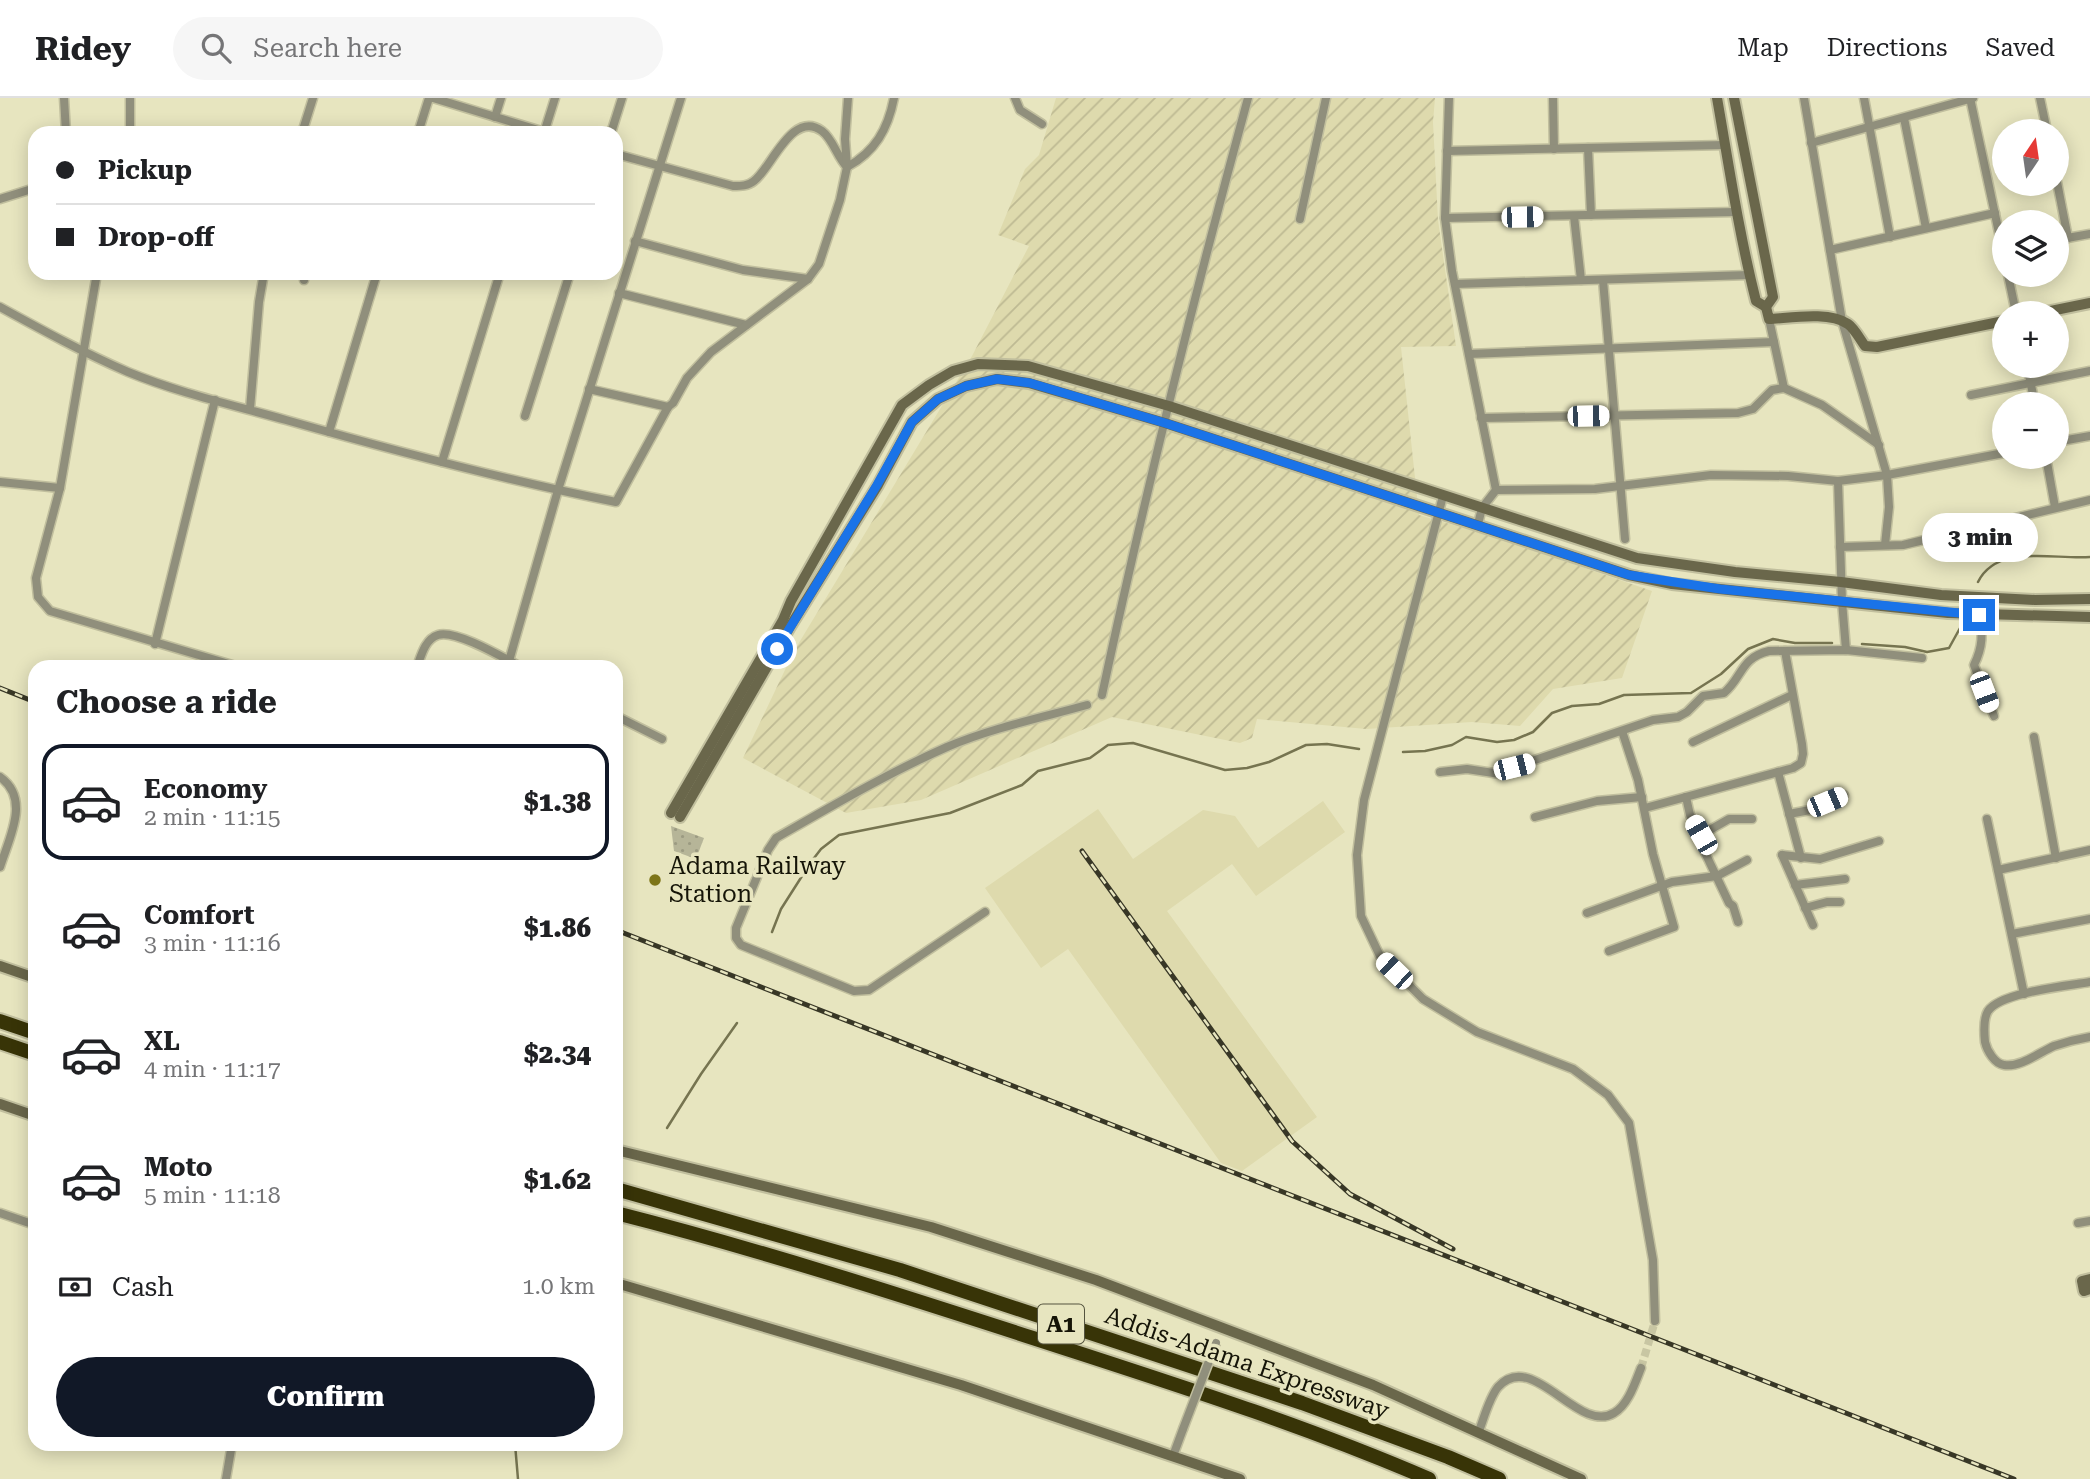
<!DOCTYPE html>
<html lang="en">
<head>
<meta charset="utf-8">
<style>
	body { margin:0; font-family:"Roboto Serif",serif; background:#f6f6f6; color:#202124; height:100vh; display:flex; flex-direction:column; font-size:26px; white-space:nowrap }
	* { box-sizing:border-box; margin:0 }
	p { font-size:23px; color:#757577 }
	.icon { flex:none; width:38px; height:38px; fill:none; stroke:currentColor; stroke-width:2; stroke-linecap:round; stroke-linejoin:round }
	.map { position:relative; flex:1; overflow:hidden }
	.drawer { position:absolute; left:28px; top:562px; width:595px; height:791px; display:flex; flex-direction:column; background:#fff; border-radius:21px; box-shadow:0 4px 18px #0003 }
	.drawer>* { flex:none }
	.banner { position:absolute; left:28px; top:28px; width:595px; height:154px; border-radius:21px; box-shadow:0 4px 18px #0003; display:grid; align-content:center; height:154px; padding:0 28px; background:#fff }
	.needle { width:46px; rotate:13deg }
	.tools { position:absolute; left:1992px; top:21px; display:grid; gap:14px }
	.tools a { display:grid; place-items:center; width:77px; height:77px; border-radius:50%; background:#fff; box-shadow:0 4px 18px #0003; font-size:35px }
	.end { position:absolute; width:32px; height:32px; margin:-16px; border:9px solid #1a73e8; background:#fff; box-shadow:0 0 0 4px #fff }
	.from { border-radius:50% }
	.bubble { position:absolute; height:49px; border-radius:24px; background:#fff; box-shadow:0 4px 18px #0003; font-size:23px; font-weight:800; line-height:49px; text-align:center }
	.car { position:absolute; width:21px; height:42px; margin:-21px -10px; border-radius:9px; box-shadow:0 0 5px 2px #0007; background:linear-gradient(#fff 24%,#345 0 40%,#fff 0 76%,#345 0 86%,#fff 0) }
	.banner b { display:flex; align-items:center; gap:24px; height:66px; font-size:26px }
	.banner b+b { border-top:2px solid #e0e0e0 }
	.banner i { width:18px; height:18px; background:#202124 }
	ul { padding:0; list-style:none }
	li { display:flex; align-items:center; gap:21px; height:116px; margin:0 14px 10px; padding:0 14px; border:4px solid transparent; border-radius:21px }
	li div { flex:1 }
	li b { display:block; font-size:26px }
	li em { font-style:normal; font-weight:800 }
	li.on { border-color:#111827 }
	li>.icon { width:63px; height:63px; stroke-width:1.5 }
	h2 { padding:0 28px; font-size:32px; line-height:84px }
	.pay { display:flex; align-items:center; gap:18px; height:77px; padding:0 28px; font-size:26px }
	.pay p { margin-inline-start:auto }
	.primary-button { display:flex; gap:14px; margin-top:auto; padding:14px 28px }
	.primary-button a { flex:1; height:80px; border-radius:42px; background:#111827; color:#fff; font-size:28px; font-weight:800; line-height:80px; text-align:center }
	header { display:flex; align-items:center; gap:42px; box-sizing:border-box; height:98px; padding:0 35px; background:#fff; border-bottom:2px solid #e0e0e0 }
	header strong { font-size:33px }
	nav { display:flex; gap:38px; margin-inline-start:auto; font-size:24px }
	.search { width:490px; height:63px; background:#f6f6f6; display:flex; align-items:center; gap:18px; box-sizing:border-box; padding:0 24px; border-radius:38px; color:#757577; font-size:26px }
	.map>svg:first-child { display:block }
	.built { fill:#dedaad }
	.industrial { fill:url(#industrial-furrows) }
	.grass { fill:url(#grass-dots) }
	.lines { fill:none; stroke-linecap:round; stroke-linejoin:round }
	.stream { stroke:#767450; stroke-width:2.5 }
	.street-tunnel { stroke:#c8c6a3; stroke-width:8; stroke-dasharray:8 4; stroke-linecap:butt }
	.street-casing { stroke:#c1bf9e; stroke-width:11 }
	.secondary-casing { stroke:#c1bf9e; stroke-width:14 }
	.highway-casing { stroke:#c1bf9e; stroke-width:18 }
	.street { stroke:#908f7c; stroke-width:8 }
	.secondary { stroke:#6a674b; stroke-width:10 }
	.highway { stroke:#383407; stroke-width:14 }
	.rail-casing { stroke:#383726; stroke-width:5 }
	.rail { stroke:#e7e5bf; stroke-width:2.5; stroke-dasharray:8; stroke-linecap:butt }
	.street-bridge-casing { stroke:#c1bf9e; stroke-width:11; stroke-linecap:butt }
	.street-bridge { stroke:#908f7c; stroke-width:8 }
	.route { stroke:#1a73e8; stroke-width:9 }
	.poi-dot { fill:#7d7518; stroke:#e7e5bf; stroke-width:2.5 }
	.labels { text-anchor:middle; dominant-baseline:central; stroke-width:7; stroke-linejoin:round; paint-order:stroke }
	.shield { fill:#e7e5bf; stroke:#54533e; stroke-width:2 }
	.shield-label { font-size:23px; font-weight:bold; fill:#151407 }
	.poi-label { font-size:24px; fill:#151407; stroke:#e7e5bf; text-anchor:start }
	.street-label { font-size:24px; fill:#151407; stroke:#e7e5bf }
</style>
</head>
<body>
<header>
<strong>Ridey</strong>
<div class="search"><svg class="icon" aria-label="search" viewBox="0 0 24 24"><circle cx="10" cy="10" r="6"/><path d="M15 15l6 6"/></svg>Search here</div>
<nav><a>Map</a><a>Directions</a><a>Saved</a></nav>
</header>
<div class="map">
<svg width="2090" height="1381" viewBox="0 0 2090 1381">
	<defs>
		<pattern id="industrial-furrows" width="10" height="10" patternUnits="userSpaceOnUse" patternTransform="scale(1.75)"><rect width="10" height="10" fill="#dedaad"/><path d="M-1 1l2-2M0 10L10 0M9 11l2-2" fill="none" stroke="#beba93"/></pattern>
		<pattern id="grass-dots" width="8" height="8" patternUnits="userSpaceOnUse" patternTransform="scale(1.75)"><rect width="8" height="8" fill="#b6b598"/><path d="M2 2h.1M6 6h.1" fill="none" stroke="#9c9b82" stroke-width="1.8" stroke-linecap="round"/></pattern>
	</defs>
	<rect width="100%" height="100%" fill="#e7e5bf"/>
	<polygon class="built" points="1323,703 1345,734 1256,798 1232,766 1167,813 1317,1019 1242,1073 1221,1065 1068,851 1041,870 985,790 1098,711 1133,761 1203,712 1235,718 1258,750"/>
	<polygon class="industrial" points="1056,0 1435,0 1433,24 1438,122 1456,248 1401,249 1419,417 1491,438 1652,493 1622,580 1553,591 1520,628 1472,624 1366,631 1257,621 1252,640 1240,645 1112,619 921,702 846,715 743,660 794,553 972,258 1029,148 998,137 1025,71 1039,57"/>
	<polygon class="grass" points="671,728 704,740 696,761 674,753"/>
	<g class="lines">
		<g class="stream">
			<path d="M1978 484C1997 445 2054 462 2090 459"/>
			<polyline points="1862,546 1905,549 1927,554 1949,550 1965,521"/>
			<polyline points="1403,654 1425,653 1452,647 1466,639 1497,644 1514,642 1533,634 1552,615 1572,608 1599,606 1624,597 1691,595 1721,576 1748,551 1773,541 1795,545 1832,545"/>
			<polyline points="772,834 781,811 811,764 821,751 839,737 950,715 1022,687 1038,673 1090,660 1108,647 1133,645 1225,672 1247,670 1269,664 1306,647 1327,646 1359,651"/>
			<polyline points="667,1030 701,976 737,925"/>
			<polyline points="515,1346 518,1381"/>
		</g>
		<polyline class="street-tunnel" points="1641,1270 1655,1223"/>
		<defs>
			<g id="street">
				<polyline points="64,0 66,35"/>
				<polyline points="130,0 130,35"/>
				<polyline points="433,0 548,35"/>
				<polyline points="1015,0 1020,12 1042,26"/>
				<polyline points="1449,0 1445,120 1452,173 1496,392 1482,410 1478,426"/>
				<polyline points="1553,0 1554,51"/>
				<polyline points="1804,0 1842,223 1887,377 1889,409 1885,447"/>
				<polyline points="1864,0 1890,139"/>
				<polyline points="1970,0 2004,158"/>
				<polyline points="2040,0 2047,33"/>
				<polyline points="495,19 501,0"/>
				<polyline points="1904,20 1926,130"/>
				<polyline points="302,35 313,0"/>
				<polyline points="418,35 429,0"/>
				<polyline points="544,35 555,0"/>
				<polyline points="611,35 622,0"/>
				<polyline points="1811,45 1973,0"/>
				<polyline points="1588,50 1591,117"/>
				<polyline points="1447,53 1725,47"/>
				<path d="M616 56 733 88C741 88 748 88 754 83 771 71 792 11 822 33 833 41 837 59 847 69 875 54 888 31 894 0"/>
				<polyline points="2056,79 2068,140"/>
				<polyline points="0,101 35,90"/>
				<polyline points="1574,118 1581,182"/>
				<polyline points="1445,120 1736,114"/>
				<polyline points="1300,121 1326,0"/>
				<polyline points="2056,142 2090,136"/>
				<polyline points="635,143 743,172 808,181"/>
				<polyline points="1830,152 1995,115"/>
				<polyline points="97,175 60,390 36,480 38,499 50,513 239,569"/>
				<polyline points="2008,177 2016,215"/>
				<polyline points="304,182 304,175"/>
				<polyline points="1603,182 1625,441"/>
				<polyline points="1455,186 1749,177"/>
				<polyline points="619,195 746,227"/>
				<path d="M0 209C42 232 84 255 128 274 179 295 233 307 286 322 395 353 505 382 616 404L668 309 673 305 687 280 711 254 808 181 819 166 840 102 847 69 845 41 848 0"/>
				<polyline points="1769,221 1784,290"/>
				<polyline points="1469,256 1774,244"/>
				<polyline points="2027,268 2035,306"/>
				<polyline points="589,291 668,309"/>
				<polyline points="1971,297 2090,273"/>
				<polyline points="250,311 259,204 264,175"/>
				<polyline points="525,318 570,175"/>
				<polyline points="1481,320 1738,315 1753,311 1772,292 1784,290 1822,307 1879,347"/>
				<polyline points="329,334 377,175"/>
				<polyline points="2056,344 2090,338"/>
				<polyline points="2046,359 2055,409"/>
				<polyline points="442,364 500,175"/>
				<polyline points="1838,383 1842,503 1846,552"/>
				<polyline points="0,384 60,390"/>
				<polyline points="1496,392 1595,391 1711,377 1788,378 1838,383 1887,377 2004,355"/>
				<polyline points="1443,398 1364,702 1357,757 1361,818 1380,858 1423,901 1477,934 1573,971 1608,997 1629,1025 1653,1162 1655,1223"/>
				<polyline points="1840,449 1903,447 2090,402"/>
				<path d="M1979 517C1983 535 1983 549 1974 567L1994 618"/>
				<polyline points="155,546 215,302"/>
				<polyline points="509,563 558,392 681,0"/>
				<path d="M417 569C421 558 425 541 438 537 455 531 504 560 521 569"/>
				<path d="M1102 597C1145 396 1194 198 1248 0"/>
				<polyline points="616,618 662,641"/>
				<polyline points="2034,639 2056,760"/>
				<polyline points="1693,644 1792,597"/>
				<path d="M1440 674 1467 671 1500 676 1514 669 1653 622 1678 619 1687 614 1703 598 1724 595C1743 579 1740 560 1769 553L1846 552 1922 560"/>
				<polyline points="1778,674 1801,760"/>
				<path d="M0 679C31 701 9 740 0 769"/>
				<polyline points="1686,699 1690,717 1701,737"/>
				<polyline points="1645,710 1793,670 1801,665 1803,656 1802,646 1785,553"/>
				<polyline points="1789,716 1810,712 1844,697"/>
				<polyline points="1535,719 1597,703 1642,699"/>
				<polyline points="1987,721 2024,896"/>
				<polyline points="1782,757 1820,761 1879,743"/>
				<polyline points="1782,757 1813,827"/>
				<polyline points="1998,772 2090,752"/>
				<polyline points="1795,787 1845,781"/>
				<polyline points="1805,810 1827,804 1840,804"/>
				<path d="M985 814 869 892 854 893 741 847 736 840V830L768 752 776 740C832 708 888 675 947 649 992 630 1040 620 1087 607"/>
				<polyline points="1587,815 1672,784 1717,778 1747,762"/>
				<polyline points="1738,824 1733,808 1729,805 1699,742 1701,737 1729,721 1752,721"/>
				<polyline points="2012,836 2090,821"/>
				<polyline points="1609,853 1674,829 1653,756 1638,682 1622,633"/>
				<path d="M2090 884C2067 888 2001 894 1988 913 1983 921 1984 934 1985 944 1987 953 1995 966 2004 967 2020 970 2040 954 2054 948 2066 944 2078 941 2090 939"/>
				<polyline points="0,1115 35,1127"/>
				<polyline points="2078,1125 2090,1123"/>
				<path d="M1479 1333C1484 1320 1489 1300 1498 1289 1533 1250 1578 1337 1614 1315 1628 1307 1635 1285 1641 1270"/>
				<polyline points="1173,1358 1183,1331"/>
				<polyline points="226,1381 232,1346"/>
			</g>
			<g id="secondary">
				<path d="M1717 0C1729 68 1739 136 1756 203L1766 209"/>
				<path d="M1734 0 1773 199 1766 209 1769 221C1790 220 1829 213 1848 226 1854 230 1860 241 1865 248L1877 249 2004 223"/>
				<polyline points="2041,215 2090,205"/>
				<polyline points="671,715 783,522 791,503 902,307 929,287 953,273 978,266 1028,268 1169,308 1637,460 1735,474 1841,484 1941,497 2035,502 2090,501"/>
				<polyline points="680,719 791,527 878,387 912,324 938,301 966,288 997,281 1029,285 1165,325 1629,477 1672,486 1948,515 2090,519"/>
				<polyline points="0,868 35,880"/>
				<polyline points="0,1006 35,1018"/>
				<polyline points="616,1052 931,1129 1096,1182 1373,1287 1581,1381"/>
				<polyline points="2090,1181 2082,1183 2084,1193 2090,1191"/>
				<polyline points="616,1185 961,1287 1240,1381"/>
			</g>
			<g id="highway">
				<polyline points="0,923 35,935"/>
				<polyline points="0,944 35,956"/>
				<polyline points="616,1091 900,1172 1302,1305 1448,1359 1499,1381"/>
				<path d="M616 1115C758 1151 897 1196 1036 1241 1168 1284 1302 1326 1429 1381"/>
			</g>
		</defs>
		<use href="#street" class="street-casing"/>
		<use href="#secondary" class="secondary-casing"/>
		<use href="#highway" class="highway-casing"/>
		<use href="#street" class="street"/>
		<use href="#secondary" class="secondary"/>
		<use href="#highway" class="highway"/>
		<defs>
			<g id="rail">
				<polyline points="0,590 35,604"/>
				<polyline points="1082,753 1292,1043 1350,1096 1453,1151"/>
				<polyline points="616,832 2014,1381"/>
			</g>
		</defs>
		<use href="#rail" class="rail-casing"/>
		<use href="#rail" class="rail"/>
		<defs>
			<polyline id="street-bridge" points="1183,1331 1216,1245"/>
		</defs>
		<use href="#street-bridge" class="street-bridge-casing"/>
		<use href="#street-bridge" class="street-bridge"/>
	</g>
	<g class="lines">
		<polyline class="route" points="777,551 877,387 912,324 938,301 966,288 997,281 1030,285 1165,325 1629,477 1720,491 1979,517"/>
	</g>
	<circle class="poi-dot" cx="655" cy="782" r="7"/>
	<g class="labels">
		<rect class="shield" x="1038" y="1206.5" width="46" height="39" rx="5"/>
		<g class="shield-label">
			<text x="1061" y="1226">A1</text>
		</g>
		<g class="poi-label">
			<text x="669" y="768">Adama Railway<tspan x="669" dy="28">Station</tspan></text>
		</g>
		<g class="street-label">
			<text transform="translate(1247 1265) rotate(19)">Addis-Adama Expressway</text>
		</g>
	</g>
</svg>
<div class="tools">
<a><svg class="needle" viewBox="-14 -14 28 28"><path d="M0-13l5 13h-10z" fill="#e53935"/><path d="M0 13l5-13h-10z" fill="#757577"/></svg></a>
<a><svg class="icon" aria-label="layers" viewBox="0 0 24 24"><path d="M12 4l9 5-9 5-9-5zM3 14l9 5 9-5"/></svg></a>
<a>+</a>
<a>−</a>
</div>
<i class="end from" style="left:777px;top:551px"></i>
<i class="end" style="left:1979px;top:517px"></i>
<div class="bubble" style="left:1922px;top:415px;width:116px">3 min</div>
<i class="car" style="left:1522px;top:119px;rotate:89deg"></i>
<i class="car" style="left:1588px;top:318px;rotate:89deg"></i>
<i class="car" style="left:1984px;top:594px;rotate:159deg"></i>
<i class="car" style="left:1514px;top:669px;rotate:76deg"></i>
<i class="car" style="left:1827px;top:704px;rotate:67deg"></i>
<i class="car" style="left:1701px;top:737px;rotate:330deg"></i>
<i class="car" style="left:1394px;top:873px;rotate:314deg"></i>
<div class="banner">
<b><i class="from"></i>Pickup</b>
<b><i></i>Drop-off</b>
</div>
<section class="drawer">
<h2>Choose a ride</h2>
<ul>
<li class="on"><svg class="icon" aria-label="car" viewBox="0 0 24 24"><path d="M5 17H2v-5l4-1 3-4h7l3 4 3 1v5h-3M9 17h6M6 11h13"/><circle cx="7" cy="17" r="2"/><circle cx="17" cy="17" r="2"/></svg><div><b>Economy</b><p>2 min · 11:15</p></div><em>$1.38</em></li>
<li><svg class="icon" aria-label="car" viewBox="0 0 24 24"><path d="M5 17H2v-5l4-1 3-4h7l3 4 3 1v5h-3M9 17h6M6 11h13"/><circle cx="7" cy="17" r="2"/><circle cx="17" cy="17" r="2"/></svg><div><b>Comfort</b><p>3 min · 11:16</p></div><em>$1.86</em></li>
<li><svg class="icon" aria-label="car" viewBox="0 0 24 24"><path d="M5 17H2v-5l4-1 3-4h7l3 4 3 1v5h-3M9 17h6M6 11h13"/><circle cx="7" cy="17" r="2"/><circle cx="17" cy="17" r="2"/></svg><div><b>XL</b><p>4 min · 11:17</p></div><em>$2.34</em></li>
<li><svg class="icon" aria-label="car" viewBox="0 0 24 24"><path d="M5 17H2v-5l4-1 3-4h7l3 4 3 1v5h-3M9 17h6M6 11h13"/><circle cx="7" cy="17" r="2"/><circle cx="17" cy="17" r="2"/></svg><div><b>Moto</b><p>5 min · 11:18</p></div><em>$1.62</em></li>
</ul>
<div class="pay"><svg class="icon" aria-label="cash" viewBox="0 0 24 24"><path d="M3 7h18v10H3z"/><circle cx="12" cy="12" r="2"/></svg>Cash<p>1.0 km</p></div>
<div class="primary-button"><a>Confirm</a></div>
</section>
</div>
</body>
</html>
